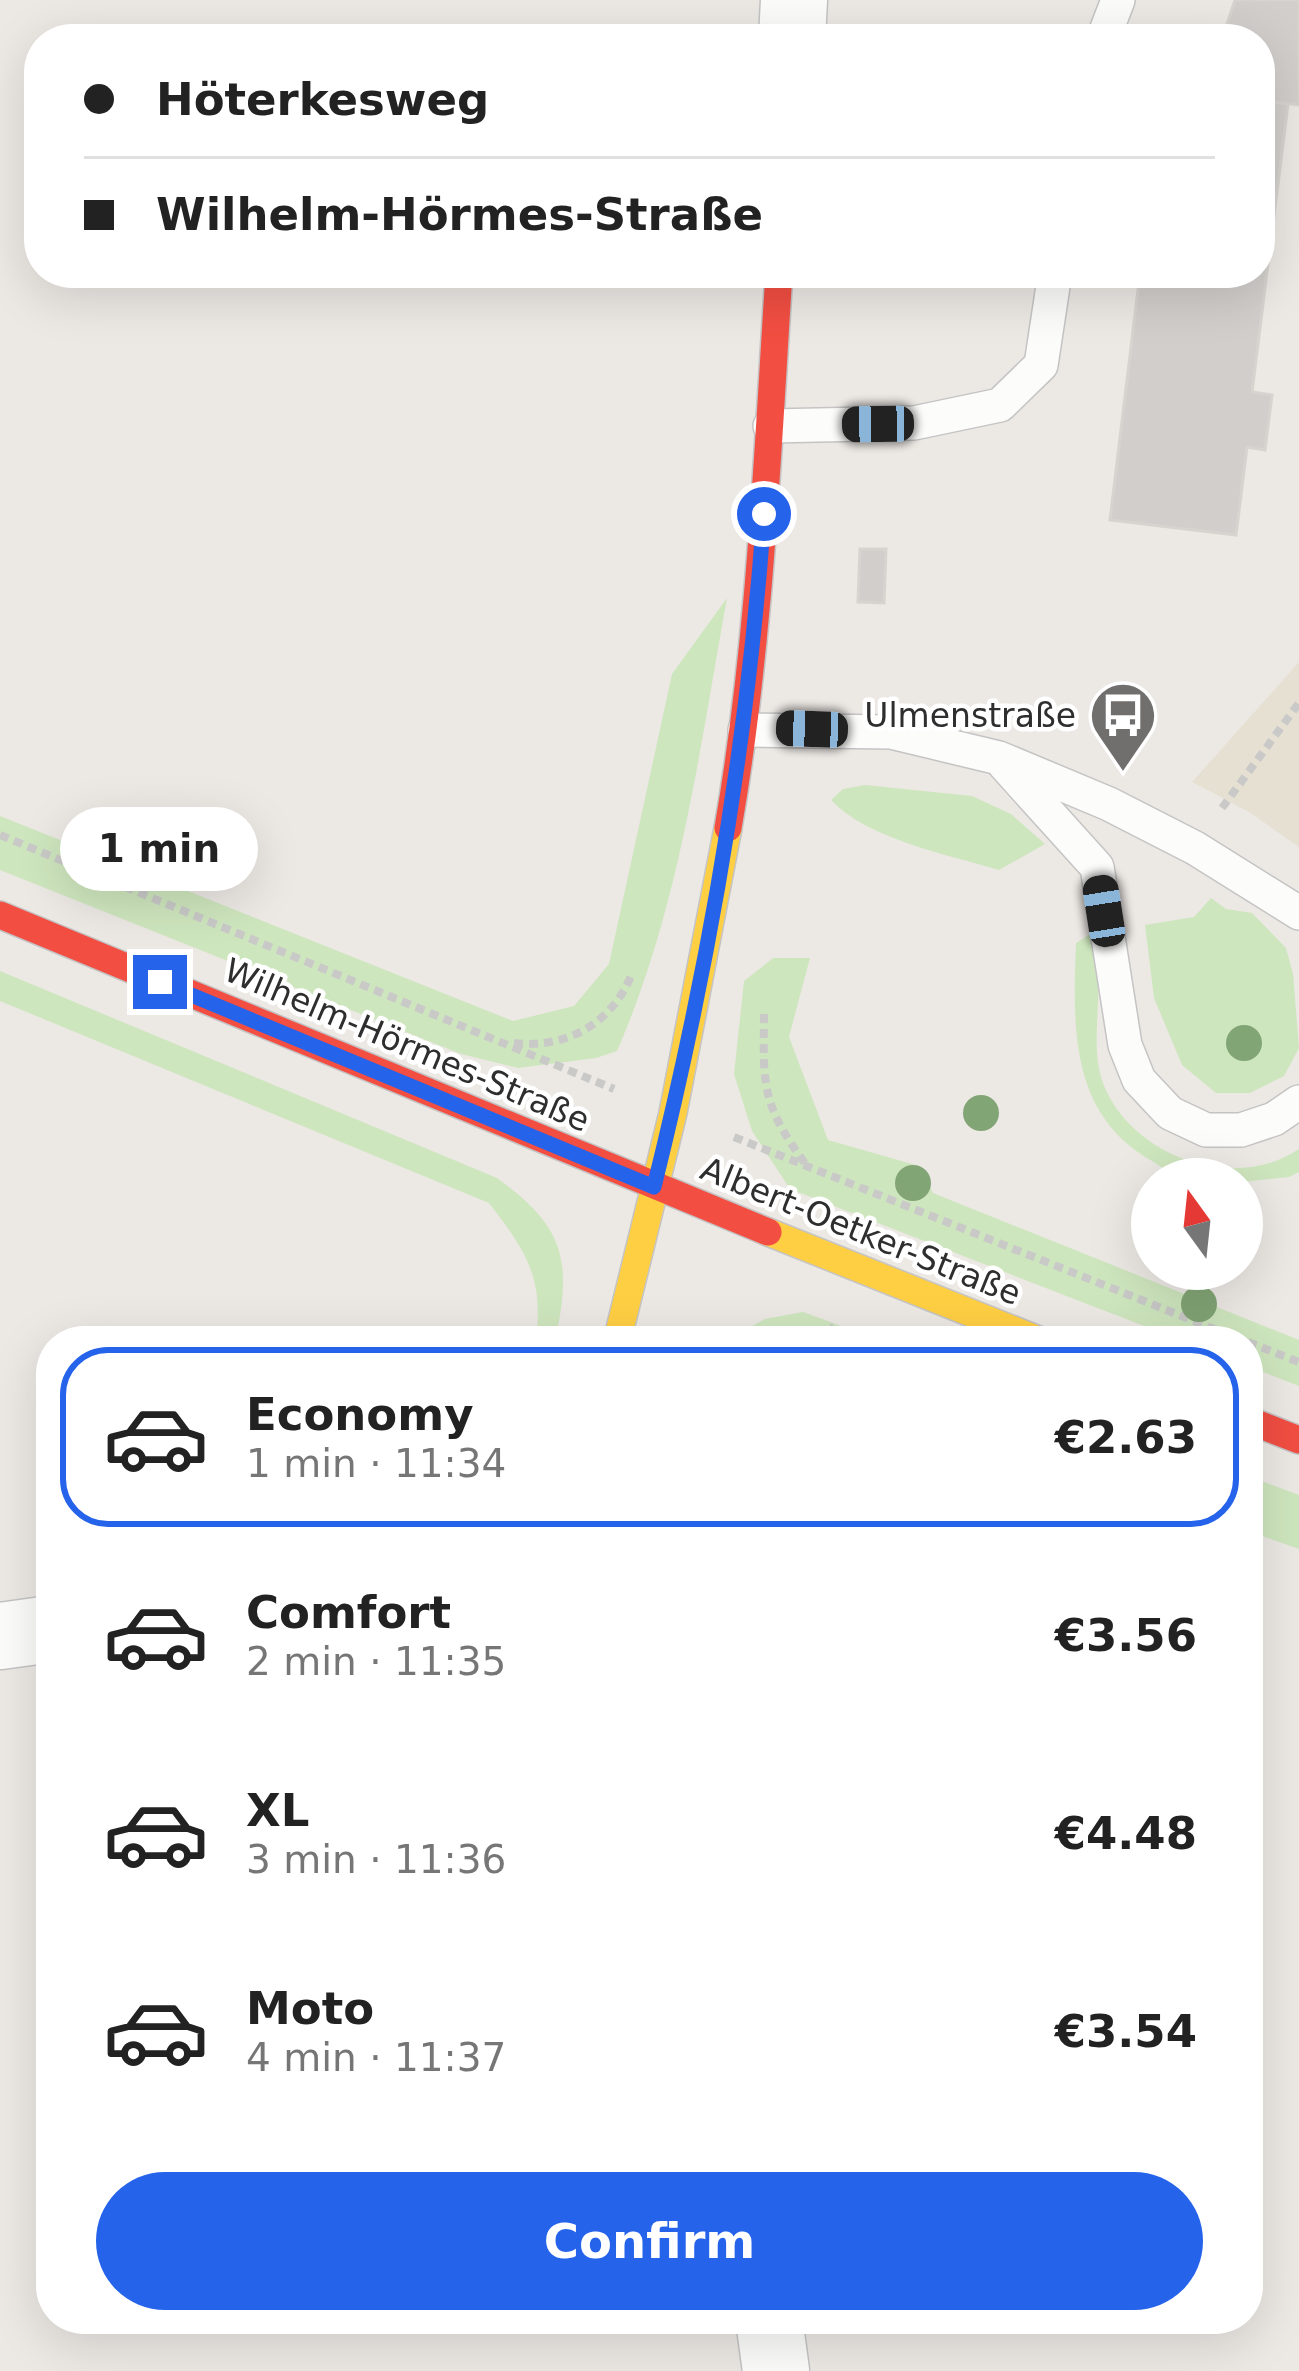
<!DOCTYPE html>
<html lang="en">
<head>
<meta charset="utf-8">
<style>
	body { margin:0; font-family:"DejaVu Sans",sans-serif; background:#f6f6f6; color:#222; height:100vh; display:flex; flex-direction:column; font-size:45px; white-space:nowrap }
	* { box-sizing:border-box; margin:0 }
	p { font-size:39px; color:#767676 }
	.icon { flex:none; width:66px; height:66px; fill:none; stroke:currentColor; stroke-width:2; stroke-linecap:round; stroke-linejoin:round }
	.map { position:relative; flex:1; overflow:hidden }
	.side { position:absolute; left:36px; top:1326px; width:1227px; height:1008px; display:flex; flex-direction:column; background:#fff; border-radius:48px; box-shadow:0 12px 48px #0002 }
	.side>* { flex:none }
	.banner { position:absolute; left:24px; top:24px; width:1251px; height:264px; border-radius:48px; box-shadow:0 12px 48px #0002; display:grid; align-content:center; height:264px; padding:0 60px; background:#fff }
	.needle { width:78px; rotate:345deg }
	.fabs { position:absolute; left:1131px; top:1158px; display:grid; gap:24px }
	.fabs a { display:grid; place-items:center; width:132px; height:132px; border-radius:50%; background:#fff; box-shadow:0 12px 48px #0002; font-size:60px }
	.end { position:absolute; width:54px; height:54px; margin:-27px; border:15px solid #2563eb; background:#fff; box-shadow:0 0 0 6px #fff }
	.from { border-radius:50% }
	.bubble { position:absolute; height:84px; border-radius:42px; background:#fff; box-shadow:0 12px 48px #0002; font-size:39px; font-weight:700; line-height:84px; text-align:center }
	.car { position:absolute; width:36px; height:72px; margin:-36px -18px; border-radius:15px; box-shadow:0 0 9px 3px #0007; background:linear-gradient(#222 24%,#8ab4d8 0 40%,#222 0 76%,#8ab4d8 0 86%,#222 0) }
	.banner b { display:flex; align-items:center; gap:42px; height:114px; font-size:45px }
	.banner b+b { border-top:3px solid #e0e0e0 }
	.banner i { width:30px; height:30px; background:#222 }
	ul { padding:21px 0 0; list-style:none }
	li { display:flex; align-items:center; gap:36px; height:180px; margin:0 24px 18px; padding:0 36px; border:6px solid transparent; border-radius:48px }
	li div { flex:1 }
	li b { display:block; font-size:45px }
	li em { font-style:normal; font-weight:700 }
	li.selected { border-color:#2563eb }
	li>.icon { width:108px; height:108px; stroke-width:1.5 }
	.primary-button { display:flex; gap:24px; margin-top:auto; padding:24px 60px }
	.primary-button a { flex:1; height:138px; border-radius:72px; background:#2563eb; color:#fff; font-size:48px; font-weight:700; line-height:138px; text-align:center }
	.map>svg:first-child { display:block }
	.education { fill:#e6e0d3 }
	.grass { fill:#cee6be }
	.building { fill:#d1cecb; stroke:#d7d4d0; stroke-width:3 }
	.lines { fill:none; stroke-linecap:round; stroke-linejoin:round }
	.lane-casing { stroke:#c5c4c5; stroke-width:36 }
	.street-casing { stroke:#c5c4c5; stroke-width:69 }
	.slow-casing { stroke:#c5c4c5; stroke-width:30 }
	.jam-casing { stroke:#c5c4c5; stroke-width:30 }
	.path { stroke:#c9c9c8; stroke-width:8; stroke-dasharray:9 6; stroke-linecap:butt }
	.lane { stroke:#fcfcfb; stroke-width:33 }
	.street { stroke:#fcfcfb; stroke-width:66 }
	.slow { stroke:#ffcf43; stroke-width:27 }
	.jam { stroke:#f24e42; stroke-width:27 }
	.tree { fill:#82a575 }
	.route { stroke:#2563eb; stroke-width:15 }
	.labels { text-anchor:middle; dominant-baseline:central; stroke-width:9; stroke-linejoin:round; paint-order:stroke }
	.poi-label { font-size:33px; fill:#2e2e2e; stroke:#fff; text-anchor:end }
	.street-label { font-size:33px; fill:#2e2e2e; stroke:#fff }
</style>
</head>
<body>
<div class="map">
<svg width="1299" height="2371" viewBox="0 0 1299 2371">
	<rect width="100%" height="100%" fill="#ece8e4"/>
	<polygon class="education" points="1299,662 1299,847 1249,812 1192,782"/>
	<g class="grass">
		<path d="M727 598C699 751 680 907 617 1051L596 1058 518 1068 461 1054 0 870V816L513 1021 574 1006 609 964 672 674Z"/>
		<path d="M865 785 972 796 1011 814 1045 844 999 870C949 855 867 839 831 800L843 789Z"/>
		<polygon points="1211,898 1226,909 1252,913 1286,948 1293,974 1299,1048 1284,1076 1250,1093 1216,1093 1182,1065 1154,998 1145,925 1194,917"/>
		<path d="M1092 933C1094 949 1097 964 1098 980 1100 1013 1091 1050 1103 1083 1130 1155 1233 1194 1299 1149V1172L1289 1177 1242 1182V1179C1224 1179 1202 1183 1185 1179 1174 1177 1162 1167 1152 1161 1069 1114 1073 1026 1076 943Z"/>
		<polygon points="773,958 810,958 789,1037 828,1140 919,1166 933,1193 1299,1340 1299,1386 1248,1366 1248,1341 1183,1341 790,1189 752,1131 734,1074 744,981"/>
		<path d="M0 971 497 1178C564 1226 573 1260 555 1341H536C544 1277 526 1251 489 1203L0 1001Z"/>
		<polygon points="803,1312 882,1341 725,1341 765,1319"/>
		<polygon points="1248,1476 1299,1495 1299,1549 1248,1531"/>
	</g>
	<g class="building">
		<polygon points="1235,0 1299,0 1299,105 1260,100 1260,39 1222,39"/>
		<polygon points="1260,100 1288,104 1252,392 1272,395 1265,450 1247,447 1236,535 1110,520 1140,273 1260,273"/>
		<polygon points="860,549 886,549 884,603 858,602"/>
	</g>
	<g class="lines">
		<defs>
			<g id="lane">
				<polyline points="1103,39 1118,0"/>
				<polyline points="770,426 914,423 1000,405 1041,365 1055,273"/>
				<polyline points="745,730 891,732 999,758 1109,804 1195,848 1299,913"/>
				<polyline points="1004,764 1097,867 1125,1045 1139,1080 1170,1113 1206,1130 1241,1130 1274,1119 1299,1102"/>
			</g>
			<g id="street">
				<polyline points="792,39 794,0"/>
				<polyline points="0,1636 51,1629"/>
				<polyline points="769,2319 776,2371"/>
			</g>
			<g id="slow">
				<polyline points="768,1232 1041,1341"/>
				<polyline points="617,1341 673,1113 728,828"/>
			</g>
			<g id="jam">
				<path d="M728 828C760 644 767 459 779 273"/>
				<polyline points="0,915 768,1232"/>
				<polyline points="1248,1420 1299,1440"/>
			</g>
		</defs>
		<use href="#lane" class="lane-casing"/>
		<use href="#street" class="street-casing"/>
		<use href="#slow" class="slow-casing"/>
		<use href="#jam" class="jam-casing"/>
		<g class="path">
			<polyline points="1222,808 1299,703"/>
			<polyline points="0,835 614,1089"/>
			<path d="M764 1014C763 1088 762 1105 807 1166"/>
			<path d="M514 1043C566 1049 611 1024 631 976"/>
			<polyline points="734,1137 1244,1341"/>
			<polyline points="804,1341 834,1327"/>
			<polyline points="1248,1342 1299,1362"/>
		</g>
		<use href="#lane" class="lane"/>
		<use href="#street" class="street"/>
		<use href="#slow" class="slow"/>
		<use href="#jam" class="jam"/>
	</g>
	<g class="tree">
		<circle cx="1244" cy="1043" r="18"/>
		<circle cx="981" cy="1113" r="18"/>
		<circle cx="913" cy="1183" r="18"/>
		<circle cx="1199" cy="1304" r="18"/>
	</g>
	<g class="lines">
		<path class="route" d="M160 982 654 1187C709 966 748 742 764 514"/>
	</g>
	<defs>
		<symbol id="bus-pin" viewBox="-11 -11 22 30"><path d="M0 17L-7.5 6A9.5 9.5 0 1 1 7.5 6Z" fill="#706f6e" stroke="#fff"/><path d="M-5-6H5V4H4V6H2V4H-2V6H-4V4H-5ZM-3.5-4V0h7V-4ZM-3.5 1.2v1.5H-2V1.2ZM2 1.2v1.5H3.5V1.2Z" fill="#fff"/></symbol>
	</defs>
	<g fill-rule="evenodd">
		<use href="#bus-pin" x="1085" y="677" width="76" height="104"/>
	</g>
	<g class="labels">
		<g class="poi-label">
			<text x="1076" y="715">Ulmenstraße</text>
		</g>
		<g class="street-label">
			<text transform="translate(407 1045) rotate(23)">Wilhelm-Hörmes-Straße</text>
			<text transform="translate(861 1231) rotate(22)">Albert-Oetker-Straße</text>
		</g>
	</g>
</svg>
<div class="fabs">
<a><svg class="needle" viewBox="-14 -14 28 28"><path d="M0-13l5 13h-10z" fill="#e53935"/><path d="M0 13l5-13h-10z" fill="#767676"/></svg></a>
</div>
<i class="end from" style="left:764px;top:514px"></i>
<i class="end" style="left:160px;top:982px"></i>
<div class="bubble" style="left:60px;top:807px;width:198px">1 min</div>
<i class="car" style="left:878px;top:424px;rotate:269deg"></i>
<i class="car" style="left:812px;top:729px;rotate:272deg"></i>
<i class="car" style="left:1104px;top:911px;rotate:351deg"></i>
<div class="banner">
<b><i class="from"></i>Höterkesweg</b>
<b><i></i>Wilhelm-Hörmes-Straße</b>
</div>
<section class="side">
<ul>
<li class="selected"><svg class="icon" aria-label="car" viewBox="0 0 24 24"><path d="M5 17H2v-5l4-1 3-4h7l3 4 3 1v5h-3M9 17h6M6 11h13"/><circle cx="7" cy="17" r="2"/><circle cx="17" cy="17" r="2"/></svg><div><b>Economy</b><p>1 min · 11:34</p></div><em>€2.63</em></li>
<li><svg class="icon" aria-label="car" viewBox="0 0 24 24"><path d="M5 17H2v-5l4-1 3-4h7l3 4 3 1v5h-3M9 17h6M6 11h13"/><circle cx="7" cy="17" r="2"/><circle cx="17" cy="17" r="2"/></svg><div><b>Comfort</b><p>2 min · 11:35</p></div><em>€3.56</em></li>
<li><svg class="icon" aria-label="car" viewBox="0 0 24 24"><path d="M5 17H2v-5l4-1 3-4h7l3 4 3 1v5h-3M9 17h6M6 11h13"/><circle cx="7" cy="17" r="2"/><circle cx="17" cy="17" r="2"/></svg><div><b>XL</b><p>3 min · 11:36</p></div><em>€4.48</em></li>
<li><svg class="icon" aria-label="car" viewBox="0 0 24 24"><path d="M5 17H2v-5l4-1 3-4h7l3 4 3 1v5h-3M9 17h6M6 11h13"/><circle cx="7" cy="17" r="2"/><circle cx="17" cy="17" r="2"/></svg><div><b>Moto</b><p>4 min · 11:37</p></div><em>€3.54</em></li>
</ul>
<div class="primary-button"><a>Confirm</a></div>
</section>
</div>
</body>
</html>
